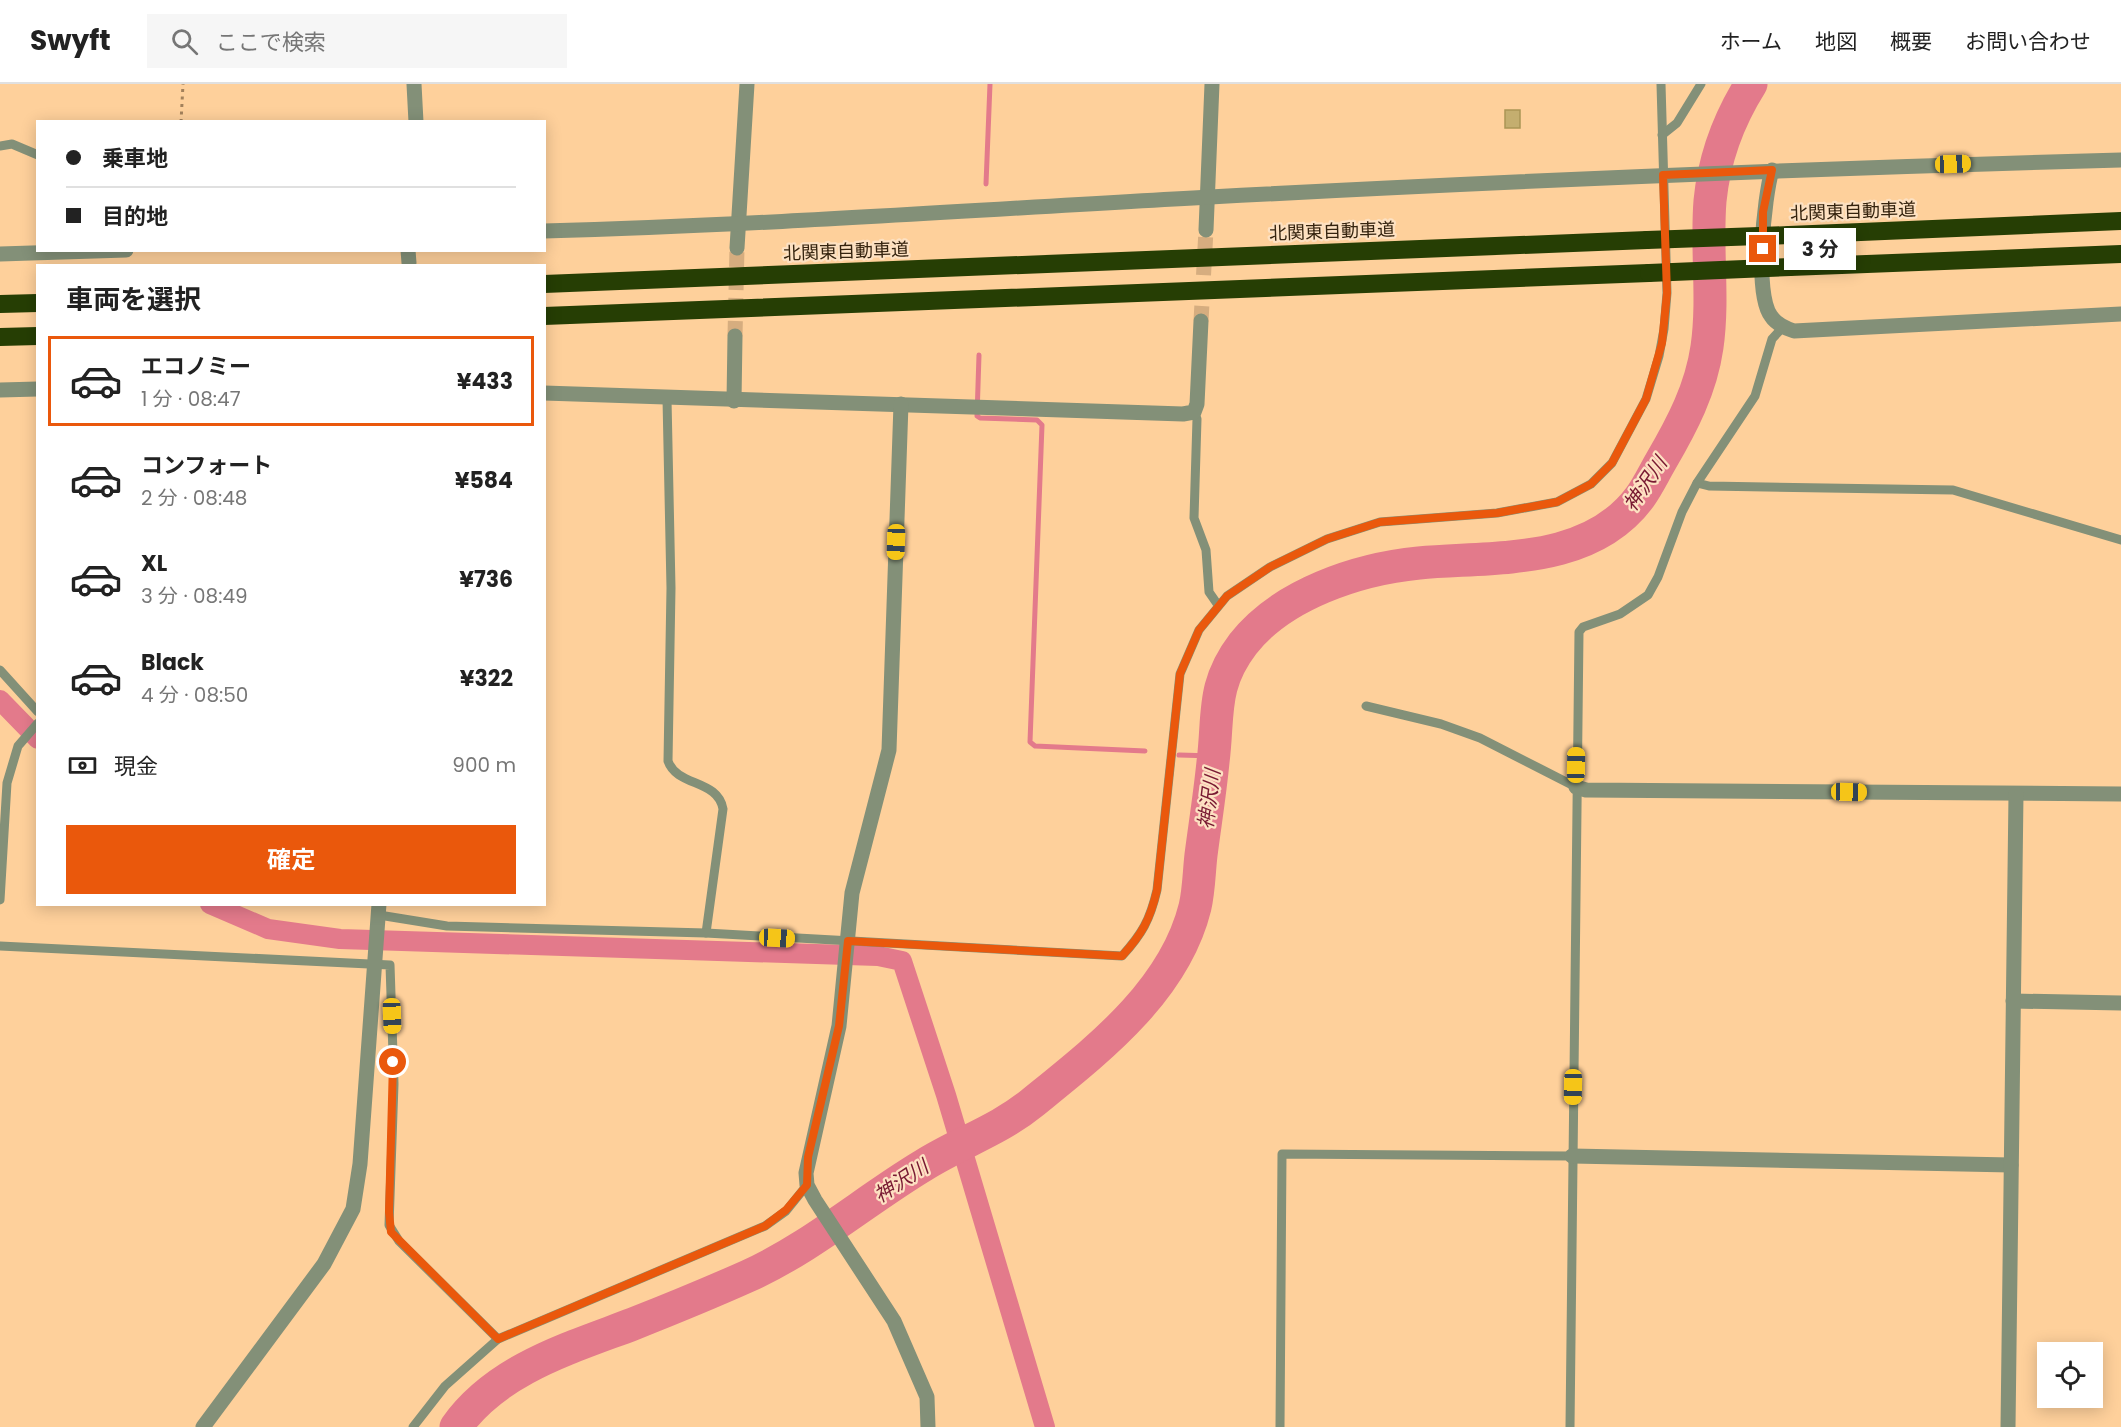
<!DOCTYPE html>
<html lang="ja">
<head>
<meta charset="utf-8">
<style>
	body { margin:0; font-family:Poppins,"Noto Sans JP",sans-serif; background:#f6f6f6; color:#222; height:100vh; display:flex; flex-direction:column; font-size:22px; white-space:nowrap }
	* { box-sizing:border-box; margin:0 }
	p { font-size:20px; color:#767676 }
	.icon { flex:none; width:33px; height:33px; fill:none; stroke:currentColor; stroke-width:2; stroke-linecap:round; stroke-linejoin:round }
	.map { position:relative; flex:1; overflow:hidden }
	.panel { position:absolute; left:36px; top:180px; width:510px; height:642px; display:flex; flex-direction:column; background:#fff; border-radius:0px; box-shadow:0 3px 15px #0003 }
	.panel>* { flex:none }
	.banner { position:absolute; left:36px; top:36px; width:510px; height:132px; border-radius:0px; box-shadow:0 3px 15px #0003; display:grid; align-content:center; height:132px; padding:0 30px; background:#fff }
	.tools { position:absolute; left:2037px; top:1258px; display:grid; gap:12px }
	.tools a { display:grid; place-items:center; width:66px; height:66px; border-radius:0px; background:#fff; box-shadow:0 3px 15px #0003; font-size:30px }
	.end { position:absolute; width:27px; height:27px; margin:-14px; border:8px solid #ea580c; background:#fff; box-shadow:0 0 0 3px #fff }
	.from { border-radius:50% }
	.bubble { position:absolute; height:42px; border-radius:0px; background:#fff; box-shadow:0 3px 15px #0003; font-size:20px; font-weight:700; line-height:42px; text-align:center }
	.car { position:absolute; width:18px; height:36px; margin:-18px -9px; border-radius:8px; box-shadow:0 0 4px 2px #0007; background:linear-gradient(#f5c518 24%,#345 0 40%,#f5c518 0 76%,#345 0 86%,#f5c518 0) }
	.banner b { display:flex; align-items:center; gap:21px; height:57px; font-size:22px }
	.banner b+b { border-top:2px solid #e0e0e0 }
	.banner i { width:15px; height:15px; background:#222 }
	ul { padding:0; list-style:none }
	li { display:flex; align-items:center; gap:18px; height:90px; margin:0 12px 9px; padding:0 18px; border:3px solid transparent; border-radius:0px }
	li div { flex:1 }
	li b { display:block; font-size:22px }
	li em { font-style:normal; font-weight:700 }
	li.on { border-color:#ea580c }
	li>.icon { width:54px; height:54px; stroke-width:1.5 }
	h2 { padding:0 30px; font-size:27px; line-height:72px }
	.pay { display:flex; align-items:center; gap:15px; height:66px; padding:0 30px; font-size:22px }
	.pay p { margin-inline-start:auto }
	.primary-button { display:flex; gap:12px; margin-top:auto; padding:12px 30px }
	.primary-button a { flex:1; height:69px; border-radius:0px; background:#ea580c; color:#fff; font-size:24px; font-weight:700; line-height:69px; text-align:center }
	header { display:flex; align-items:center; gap:36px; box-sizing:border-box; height:84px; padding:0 30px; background:#fff; border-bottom:2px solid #e0e0e0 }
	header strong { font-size:28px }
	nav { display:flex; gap:33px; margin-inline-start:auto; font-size:21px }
	.search { width:420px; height:54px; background:#f6f6f6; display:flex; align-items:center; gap:15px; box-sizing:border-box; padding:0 21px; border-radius:0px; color:#767676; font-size:22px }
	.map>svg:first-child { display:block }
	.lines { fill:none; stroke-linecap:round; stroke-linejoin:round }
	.stream { stroke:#e37a8b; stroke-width:5 }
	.canal { stroke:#e37a8b; stroke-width:20 }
	.river { stroke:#e37a8b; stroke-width:33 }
	.building { fill:#c4ae6f; stroke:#aa9556; stroke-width:1.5 }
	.minor-tunnel { stroke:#d6ad7f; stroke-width:15; stroke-dasharray:15 8; stroke-linecap:butt }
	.path { stroke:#a3815b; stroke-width:3; stroke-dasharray:3 4.5; stroke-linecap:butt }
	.service { stroke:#839078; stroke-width:9 }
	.minor { stroke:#839078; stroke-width:15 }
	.tertiary { stroke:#839078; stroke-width:15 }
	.motorway { stroke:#263e04; stroke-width:18 }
	.motorway-bridge { stroke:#263e04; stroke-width:18 }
	.route { stroke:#ea580c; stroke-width:8 }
	.labels { text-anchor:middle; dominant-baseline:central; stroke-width:4.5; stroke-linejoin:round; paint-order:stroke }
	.street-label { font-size:18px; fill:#35230e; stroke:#fde1c2 }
	.water-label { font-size:20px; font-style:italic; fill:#781932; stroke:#fde1c2 }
</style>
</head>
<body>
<header>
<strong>Swyft</strong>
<div class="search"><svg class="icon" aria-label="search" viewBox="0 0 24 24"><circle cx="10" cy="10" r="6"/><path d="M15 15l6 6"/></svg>ここで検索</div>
<nav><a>ホーム</a><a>地図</a><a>概要</a><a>お問い合わせ</a></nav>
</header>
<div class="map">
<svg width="2121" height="1343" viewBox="0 0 2121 1343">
	<rect width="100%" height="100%" fill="#fed09b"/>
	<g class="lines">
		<g class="stream">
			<polyline points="986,100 990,0"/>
			<polyline points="979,271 977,332 980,334 1037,336 1042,341 1030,658 1035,662 1145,667"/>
			<polyline points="1179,671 1214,672"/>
		</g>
		<g class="canal">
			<polyline points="0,616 38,655"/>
			<polyline points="210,820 268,845 340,855 878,872 902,877 946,1011 1045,1343"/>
		</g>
		<path class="river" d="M456 1343C497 1285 570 1264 633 1240 671 1225 710 1209 748 1192 812 1163 864 1117 924 1081 959 1059 999 1046 1032 1019 1096 967 1174 908 1195 823 1199 806 1199 788 1201 771 1205 740 1210 709 1213 678 1219 631 1211 602 1243 560 1282 510 1358 485 1419 479 1494 472 1589 482 1640 413 1648 402 1654 389 1661 377 1682 341 1701 305 1707 263 1714 214 1706 165 1710 117 1714 75 1729 35 1751 0"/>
	</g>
	<rect class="building" x="1505" y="26" width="15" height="18"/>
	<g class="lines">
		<g class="minor-tunnel">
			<polyline points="1201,237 1206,146"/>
			<polyline points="735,252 737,164"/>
		</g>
		<polyline class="path" points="181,38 183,0"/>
		<g class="service">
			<polyline points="1662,51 1677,39 1701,0"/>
			<polyline points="0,62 12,60 38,71"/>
			<path d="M667 315 671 504 668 677C677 703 718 695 723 725L706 849"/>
			<polyline points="1194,328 1197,335 1194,434 1206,466 1209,508 1218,521"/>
			<polyline points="1697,399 1709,402 1953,406 2121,456"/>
			<polyline points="0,586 38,628"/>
			<polyline points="1366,622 1441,640 1480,654 1576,703"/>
			<polyline points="0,816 7,699 18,662 38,639"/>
			<path d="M379 831 447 842 706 849 1122 872C1142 850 1150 836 1157 806L1180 590 1199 546 1227 512 1270 483 1327 455 1380 438 1497 429 1557 418 1591 400 1612 379 1646 315 1659 272 1664 245 1667 209 1661 0"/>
			<polyline points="0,862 390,881 394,1000 389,1141 399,1157 498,1255"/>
			<polyline points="413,1343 445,1302 498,1255 765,1142 786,1127 807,1101"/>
			<polyline points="1280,1343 1282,1070 1572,1072"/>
			<polyline points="1570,1343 1579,548 1583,543 1620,530 1648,511 1658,493 1682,428 1697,399 1755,312 1772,255 1783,243"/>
		</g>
		<g class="minor">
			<path d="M1772 86C1764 114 1754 210 1771 232 1776 240 1785 244 1794 247L2121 230"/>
			<polyline points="1206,146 1212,0"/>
			<polyline points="737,164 747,0"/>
			<polyline points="0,306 38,305"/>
			<polyline points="544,309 1183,330 1194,328 1197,320 1201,237"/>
			<polyline points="734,317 735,252"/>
			<polyline points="901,320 889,666 852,809 839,942 806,1089 807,1101 815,1116 894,1237 927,1313 928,1343"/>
			<polyline points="1576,703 1586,706 2121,710"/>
			<polyline points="2013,917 2121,919"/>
			<polyline points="1572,1072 2011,1081"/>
			<polyline points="2008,1343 2016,710"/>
		</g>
		<g class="tertiary">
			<polyline points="414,0 416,38"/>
			<path d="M544 147C767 141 988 125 1210 113 1513 97 1817 84 2121 76"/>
			<polyline points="408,166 409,179"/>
			<polyline points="0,170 126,166"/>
			<polyline points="203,1343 324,1180 353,1125 360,1080 379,820"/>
		</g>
		<g class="motorway">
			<polyline points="1789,151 2121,137"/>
			<polyline points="1790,183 2121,170"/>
			<polyline points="544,200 1647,156"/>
			<polyline points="0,220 38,219"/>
			<polyline points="544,232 1649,189"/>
			<polyline points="0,253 38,252"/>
		</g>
		<g class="motorway-bridge">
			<polyline points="1647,156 1789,151"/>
			<polyline points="1649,189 1790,183"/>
		</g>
	</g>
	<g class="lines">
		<path class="route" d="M393 978 389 1128 391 1148 498 1255 765 1142 786 1126 807 1101 808 1073 839 942 848 857 1122 872C1142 850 1150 836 1157 806L1180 590 1199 546 1227 512 1270 483 1327 455 1380 438 1497 429 1557 418 1591 400 1612 379 1646 315 1662 259 1667 209 1663 91 1772 86 1763 128V165"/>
	</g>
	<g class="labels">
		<g class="street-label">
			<text transform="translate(1853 127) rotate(-2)">北関東自動車道</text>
			<text transform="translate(1332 147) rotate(-2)">北関東自動車道</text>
			<text transform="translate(846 167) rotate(-2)">北関東自動車道</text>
		</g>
		<g class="water-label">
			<text transform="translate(1645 400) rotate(-56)">神沢川</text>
			<text transform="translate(1209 715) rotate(-83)">神沢川</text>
			<text transform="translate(901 1097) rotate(-33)">神沢川</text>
		</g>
	</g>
</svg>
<div class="tools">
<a><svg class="icon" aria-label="locate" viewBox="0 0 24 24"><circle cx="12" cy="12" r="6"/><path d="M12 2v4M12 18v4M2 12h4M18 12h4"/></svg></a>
</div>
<i class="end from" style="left:393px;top:978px"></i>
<i class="end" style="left:1763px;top:165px"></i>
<div class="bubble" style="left:1784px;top:144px;width:72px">3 分</div>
<i class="car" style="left:1953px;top:80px;rotate:88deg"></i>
<i class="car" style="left:896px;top:458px;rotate:182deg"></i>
<i class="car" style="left:1576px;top:681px;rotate:1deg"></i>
<i class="car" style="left:1849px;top:708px;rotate:91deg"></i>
<i class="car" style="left:777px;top:854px;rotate:93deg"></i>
<i class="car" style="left:392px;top:932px;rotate:178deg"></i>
<i class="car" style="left:1573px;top:1003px;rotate:181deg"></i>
<div class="banner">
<b><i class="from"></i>乗車地</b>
<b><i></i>目的地</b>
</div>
<section class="panel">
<h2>車両を選択</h2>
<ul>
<li class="on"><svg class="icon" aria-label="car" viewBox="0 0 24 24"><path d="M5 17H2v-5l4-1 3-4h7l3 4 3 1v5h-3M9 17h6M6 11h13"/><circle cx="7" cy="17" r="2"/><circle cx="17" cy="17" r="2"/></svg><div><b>エコノミー</b><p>1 分 · 08:47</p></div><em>¥433</em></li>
<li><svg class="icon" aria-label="car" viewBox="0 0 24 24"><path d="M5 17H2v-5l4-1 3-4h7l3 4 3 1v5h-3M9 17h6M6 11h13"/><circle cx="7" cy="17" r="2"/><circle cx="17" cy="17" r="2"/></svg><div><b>コンフォート</b><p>2 分 · 08:48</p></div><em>¥584</em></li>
<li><svg class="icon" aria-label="car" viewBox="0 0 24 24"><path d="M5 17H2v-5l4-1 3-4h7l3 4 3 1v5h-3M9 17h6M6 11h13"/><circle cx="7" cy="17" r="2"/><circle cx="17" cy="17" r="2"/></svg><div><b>XL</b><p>3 分 · 08:49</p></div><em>¥736</em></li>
<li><svg class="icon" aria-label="car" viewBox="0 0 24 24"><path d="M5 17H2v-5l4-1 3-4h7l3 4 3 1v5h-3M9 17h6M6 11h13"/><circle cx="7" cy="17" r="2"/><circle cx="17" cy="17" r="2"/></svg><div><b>Black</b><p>4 分 · 08:50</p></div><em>¥322</em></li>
</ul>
<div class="pay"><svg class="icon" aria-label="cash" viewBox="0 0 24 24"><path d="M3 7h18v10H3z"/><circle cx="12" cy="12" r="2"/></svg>現金<p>900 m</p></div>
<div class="primary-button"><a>確定</a></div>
</section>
</div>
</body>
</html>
